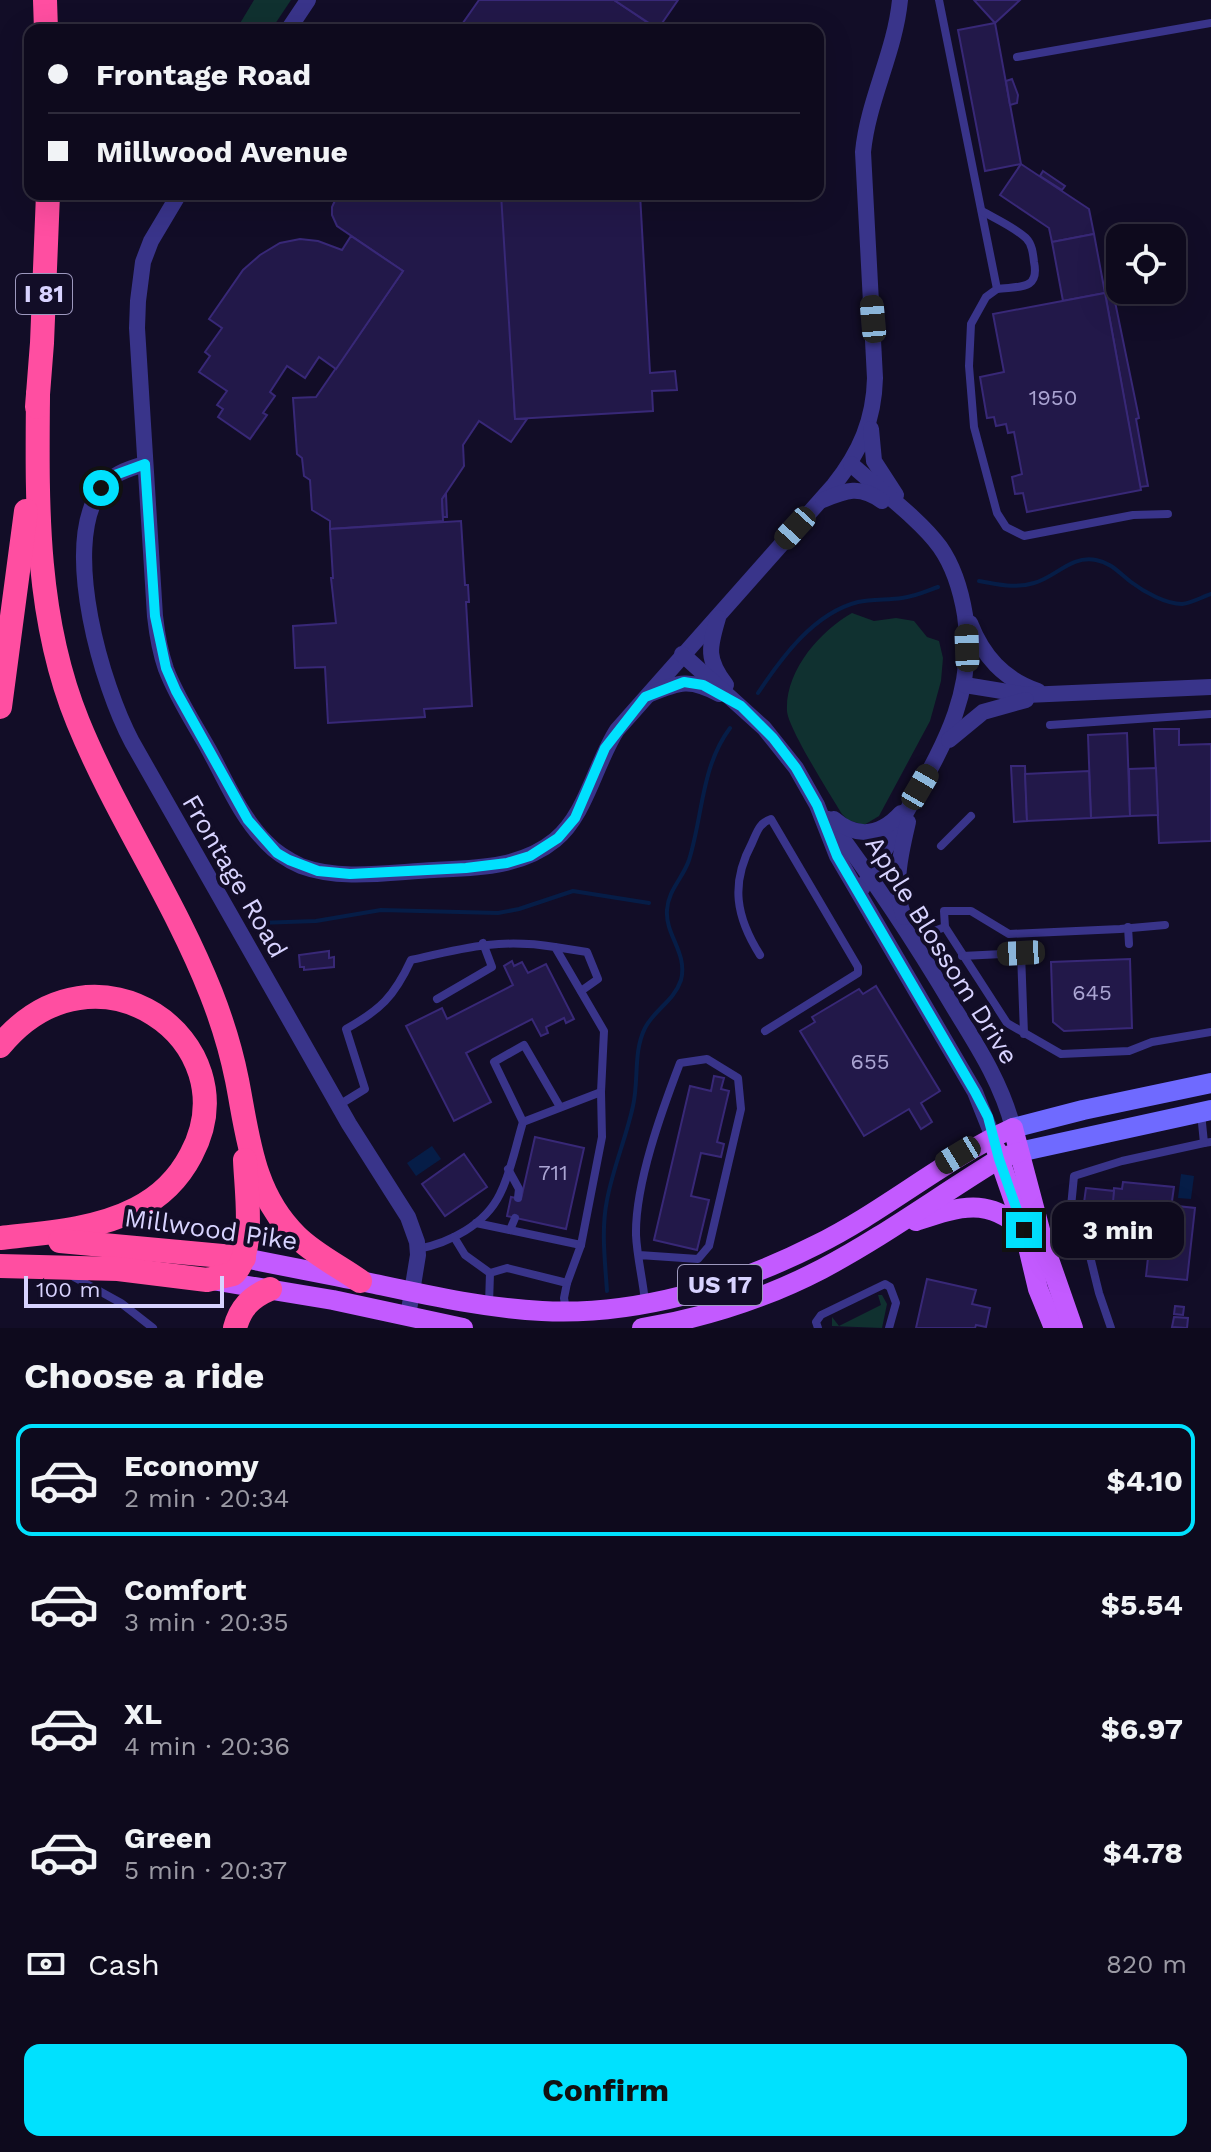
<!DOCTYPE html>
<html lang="en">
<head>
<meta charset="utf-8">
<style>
	body { margin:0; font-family:"Work Sans",sans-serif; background:#1c182a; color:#f1f3f6; height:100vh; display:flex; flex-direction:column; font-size:30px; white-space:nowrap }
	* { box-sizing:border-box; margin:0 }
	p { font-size:26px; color:#9b9aa4 }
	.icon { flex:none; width:44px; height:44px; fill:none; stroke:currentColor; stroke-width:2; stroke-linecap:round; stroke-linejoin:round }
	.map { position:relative; height:1328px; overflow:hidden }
	.panel { display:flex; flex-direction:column; background:#0e0a1d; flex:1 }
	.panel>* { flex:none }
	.hud { position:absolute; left:24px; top:24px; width:800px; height:176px; border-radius:16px; box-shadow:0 8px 32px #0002,0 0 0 2px #2e2b3b; display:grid; align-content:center; height:176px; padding:0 24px; background:#0e0a1d }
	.buttons { position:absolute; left:1106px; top:224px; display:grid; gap:16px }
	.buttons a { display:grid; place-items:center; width:80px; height:80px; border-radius:16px; background:#0e0a1d; box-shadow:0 8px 32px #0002,0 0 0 2px #2e2b3b; font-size:40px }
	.scale { position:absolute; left:24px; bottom:20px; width:200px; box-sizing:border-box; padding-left:8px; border:4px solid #d8d3ff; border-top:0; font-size:22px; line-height:28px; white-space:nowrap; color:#d8d3ff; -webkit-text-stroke:6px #120d27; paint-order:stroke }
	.end { position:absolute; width:36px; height:36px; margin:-18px; border:10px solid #00e1fe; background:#111; box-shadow:0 0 0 4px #111 }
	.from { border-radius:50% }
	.bubble { position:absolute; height:56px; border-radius:16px; background:#0e0a1d; box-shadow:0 8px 32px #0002,0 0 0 2px #2e2b3b; font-size:26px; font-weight:700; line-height:56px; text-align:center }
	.car { position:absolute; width:24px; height:48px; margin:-24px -12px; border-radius:10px; box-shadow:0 0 6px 2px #0007; background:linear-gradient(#222 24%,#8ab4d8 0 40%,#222 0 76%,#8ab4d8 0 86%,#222 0) }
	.hud b { display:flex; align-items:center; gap:28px; height:76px; font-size:30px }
	.hud b+b { border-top:2px solid #2e2b3b }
	.hud i { width:20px; height:20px; background:#f1f3f6 }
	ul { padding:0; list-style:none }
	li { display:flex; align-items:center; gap:24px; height:112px; margin:0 16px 12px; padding:0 8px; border:4px solid transparent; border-radius:16px }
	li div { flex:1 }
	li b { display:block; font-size:30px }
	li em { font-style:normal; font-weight:700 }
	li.active { border-color:#00e1fe }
	li>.icon { width:72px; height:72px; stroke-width:1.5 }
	h2 { padding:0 24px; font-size:36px; line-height:96px }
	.pay { display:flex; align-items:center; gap:20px; height:88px; padding:0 24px; font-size:30px }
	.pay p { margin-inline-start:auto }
	.primary-button { display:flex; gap:16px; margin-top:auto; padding:16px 24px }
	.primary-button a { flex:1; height:92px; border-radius:16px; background:#00e1fe; color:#111; font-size:32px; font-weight:700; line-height:92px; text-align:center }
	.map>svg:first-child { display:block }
	.green { fill:#103130 }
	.water { fill:#061d47 }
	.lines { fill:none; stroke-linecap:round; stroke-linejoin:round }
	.stream { stroke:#061d47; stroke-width:4 }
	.building { fill:#221849; stroke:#382877; stroke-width:2 }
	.lane { stroke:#39348a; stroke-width:8 }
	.street { stroke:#39348a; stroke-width:16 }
	.secondary { stroke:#6f6aff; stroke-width:20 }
	.primary { stroke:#c35aff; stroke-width:20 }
	.highway { stroke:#ff4ea1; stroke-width:24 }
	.route { stroke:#00e1fe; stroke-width:10 }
	.labels { text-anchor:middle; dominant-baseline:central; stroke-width:8; stroke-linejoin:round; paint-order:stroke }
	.number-label { font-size:22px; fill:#aaa4d2 }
	.shield { fill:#120d27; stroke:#9d98be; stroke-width:2 }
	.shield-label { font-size:24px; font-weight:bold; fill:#d8d3ff }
	.street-label { font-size:26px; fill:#d8d3ff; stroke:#120d27 }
</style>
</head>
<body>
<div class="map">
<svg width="1211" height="1328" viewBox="0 0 1211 1328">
	<rect width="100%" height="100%" fill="#120d27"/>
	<g class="green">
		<polygon points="254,0 291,0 271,30 236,30"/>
		<path d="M852 613 874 621 896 618 914 621 927 637 939 641 943 658 941 681 930 721 879 816 864 825 848 820 842 814C831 796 788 728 787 711 785 671 820 631 852 613Z"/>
		<polygon points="878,1295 882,1295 887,1304 882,1328 832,1326 832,1317 839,1326 881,1305"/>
	</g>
	<g class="water">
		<polygon points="432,1146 441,1159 416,1176 407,1163"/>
		<polygon points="1181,1174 1194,1176 1191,1199 1178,1198"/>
	</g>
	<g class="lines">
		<g class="stream">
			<path d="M979 581C998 584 1015 589 1034 583 1056 577 1071 555 1096 560 1112 563 1119 573 1131 582 1144 592 1166 604 1182 604 1192 603 1202 597 1211 594"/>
			<path d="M758 693C782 657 814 613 858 602 872 599 888 600 902 598 914 597 927 591 938 587"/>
			<polyline points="258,923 316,921 381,910 498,913 519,909 573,891 649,903"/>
			<path d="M607 1291C605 1261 601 1230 607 1200 613 1168 626 1138 633 1106 639 1080 633 1052 645 1028 654 1010 674 1001 681 980 688 953 665 935 667 910 668 890 683 878 689 860 703 815 701 767 730 728"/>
		</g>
	</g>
	<g class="building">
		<polygon points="479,0 614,0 654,27 653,30 458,30"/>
		<polygon points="614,0 678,0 658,29"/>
		<polygon points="974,0 1020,0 995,23"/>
		<polygon points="995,23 1021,164 985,171 958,30"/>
		<polygon points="1012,79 1018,95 1017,103 1010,105 1006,81"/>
		<polygon points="1021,164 1089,209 1094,234 1052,242 1049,228 1000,195"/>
		<polygon points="1043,171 1065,186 1062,190 1040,176"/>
		<polygon points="338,194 503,194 515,419 527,419 511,442 479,421 463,445 464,466 442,499 443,521 330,529 330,521 312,510 310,480 304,476 302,458 297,454 293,398 316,397 403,271 337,226 332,215 332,207"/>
		<polygon points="501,194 640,194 650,373 675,371 677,390 652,391 653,411 515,419"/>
		<polygon points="1094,234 1105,293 1063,301 1052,242"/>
		<polygon points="351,236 403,271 336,369 319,357 305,378 287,366 270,392 275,396 263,413 267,415 250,439 218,417 223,409 217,405 227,391 199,372 210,356 205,352 222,328 209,319 243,270 260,255 280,243 300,239 318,241 342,250"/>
		<polygon points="1113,292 1139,418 1136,419 1148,486 1140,487 1105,293"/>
		<polygon points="1105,293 1141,490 1027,512 1023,493 1015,494 1012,477 1022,474 1014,432 1008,433 1006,424 996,426 994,417 987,418 980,377 1004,372 993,314"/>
		<polygon points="446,494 447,517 443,517 442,499"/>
		<polygon points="461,521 465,585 468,585 469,602 466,602 472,706 424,709 425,717 328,723 325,667 295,668 293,626 336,623 331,578 333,578 330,529"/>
		<polygon points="1154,729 1179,729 1179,745 1211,744 1211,841 1159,843"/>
		<polygon points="1127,733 1130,816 1091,818 1088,735"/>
		<polygon points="1011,766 1025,766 1027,821 1014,822"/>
		<polygon points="1156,768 1158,815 1130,816 1129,769"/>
		<polygon points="1089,771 1091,818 1027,821 1025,774"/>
		<polygon points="329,951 329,958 334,957 334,967 304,970 304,967 300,967 299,955"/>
		<polygon points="1130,959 1132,1028 1064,1031 1053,1022 1051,962"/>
		<polygon points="512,961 514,966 522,962 528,973 546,964 574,1019 566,1023 564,1018 546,1027 548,1033 541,1036 532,1019 466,1053 491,1102 454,1121 406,1026 442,1008 447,1019 513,985 504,966"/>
		<polygon points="876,986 940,1091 921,1103 932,1122 921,1129 909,1109 864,1136 800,1031 815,1022 812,1017 859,989 863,994"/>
		<polygon points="714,1076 724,1078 721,1089 729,1091 717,1142 724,1144 721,1157 701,1153 691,1196 709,1200 697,1250 654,1240 690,1086 711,1091"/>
		<polygon points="535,1137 584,1148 566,1229 507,1216 511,1197 521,1199"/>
		<polygon points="464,1154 487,1187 445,1216 422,1184"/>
		<polygon points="1123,1182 1174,1187 1172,1201 1177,1206 1195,1208 1187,1280 1146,1276 1152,1221 1111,1216 1114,1188 1122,1189"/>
		<polygon points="1086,1188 1114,1191 1112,1213 1083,1210"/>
		<polygon points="927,1279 976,1290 972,1304 990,1308 986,1327 976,1325 975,1328 916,1328"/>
		<polygon points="1175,1306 1184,1307 1183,1315 1174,1314"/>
		<polygon points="1174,1317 1188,1318 1187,1328 1172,1327"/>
	</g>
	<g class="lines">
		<g class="lane">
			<polyline points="939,0 997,289 986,297 971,324 969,366 974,427 997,513 1006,527 1024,536 1133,515 1168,514"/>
			<polyline points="1017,57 1211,23"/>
			<path d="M982 211C996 219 1014 227 1026 238 1032 244 1033 253 1034 262 1040 291 1018 286 997 289"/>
			<polyline points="1050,725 1211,714"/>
			<polyline points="941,846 971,816"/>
			<polyline points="1165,925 1120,929 1009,934 971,911 944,911 945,927 1007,1023 1061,1054 1129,1051 1152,1042 1211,1032"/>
			<polyline points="1128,927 1129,944"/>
			<polyline points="913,939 945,927"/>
			<polyline points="555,947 587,952 598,979 581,991"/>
			<path d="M760 955C736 917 730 884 752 843 757 832 759 823 771 819L858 967V973L765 1031"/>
			<polyline points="962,956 1021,953 1024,1034"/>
			<polyline points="437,999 492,967 483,943"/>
			<path d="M339 1105 365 1089 346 1029C380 1010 394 997 411 960 464 948 499 938 555 947L604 1031 601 1092 523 1122C516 1145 511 1172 500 1194 485 1225 449 1243 418 1249"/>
			<polyline points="1201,1113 1204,1143 1211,1142"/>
			<polyline points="523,1122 494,1062 524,1045 560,1107"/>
			<polyline points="508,1169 519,1189 518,1198"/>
			<polyline points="476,1223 581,1245 602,1137 601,1092"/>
			<polyline points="510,1230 515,1218"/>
			<polyline points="454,1237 465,1255 490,1273 507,1268 567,1283 564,1298 566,1310"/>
			<path d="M639 1255 698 1259 709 1246 741 1109 738 1078 707 1059 680 1063C662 1110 635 1184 636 1235 637 1257 643 1280 645 1302"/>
			<polyline points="74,1277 121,1303 153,1328"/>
			<polyline points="567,1283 581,1245"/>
			<polyline points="489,1304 490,1273"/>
			<polyline points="818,1328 816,1322 821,1315 885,1284 890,1287 896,1303 889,1328"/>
			<polyline points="1111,1328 1099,1293 1085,1236 1070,1217 1074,1176 1122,1161 1204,1143"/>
		</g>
		<g class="street">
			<polyline points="288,30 308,0"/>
			<path d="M179 194 151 241 143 262 138 301 137 328 155 616C157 634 160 652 166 669 177 698 194 723 209 750 226 781 241 817 266 842 276 853 288 860 301 866 341 881 391 872 434 870 475 868 521 868 555 840 586 815 595 764 617 730L834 485C860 452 874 420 875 378L863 152C868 100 895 52 900 0"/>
			<polyline points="871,429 874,461 896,495"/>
			<path d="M145 464C127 469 109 475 99 492 62 550 102 686 132 742L349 1124 408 1217 417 1242 418 1255 408 1316"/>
			<path d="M851 464C877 488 920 519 940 547 954 567 961 591 965 615 976 692 944 745 908 809 892 837 877 866 859 893"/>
			<path d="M823 500C846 490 860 485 882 501"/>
			<path d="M718 618C709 648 706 659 726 685"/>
			<path d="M970 623C983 656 1003 679 1038 691"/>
			<polyline points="682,654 764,728 796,768 817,805 837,856 975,1092 993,1137"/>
			<polyline points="965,685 1026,695 1211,687"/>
			<path d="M650 694C680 682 690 678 719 694"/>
			<polyline points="949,740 983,712 1026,700"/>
			<path d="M828 819C874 880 915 942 954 1008 978 1047 1002 1084 1013 1128"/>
			<path d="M834 819C857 839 881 835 901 813"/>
			<path d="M904 917C892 887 901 852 908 822"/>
		</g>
		<g class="secondary">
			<polyline points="1013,1128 1083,1110 1211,1083"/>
			<polyline points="1019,1152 1211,1110"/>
		</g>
		<g class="primary">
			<polyline points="996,1149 1024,1230 1038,1289 1054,1328"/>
			<path d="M916 1221C958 1207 988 1196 1023 1230"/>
			<path d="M244 1258C288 1267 332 1275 375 1284 431 1296 485 1308 542 1311 636 1316 733 1287 816 1245 885 1211 943 1160 1013 1128L1044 1245 1073 1328"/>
			<polyline points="212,1280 333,1300 463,1328"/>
			<path d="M642 1328C704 1318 766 1298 822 1269 883 1237 940 1195 999 1159L1019 1152"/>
		</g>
		<g class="highway">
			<polyline points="45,0 46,30"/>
			<path d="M38 394C37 504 35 617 78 722 116 815 174 899 211 993 222 1021 231 1050 237 1080 248 1136 252 1193 296 1236 314 1254 339 1266 360 1281"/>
			<polyline points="37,407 42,343 48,194"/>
			<polyline points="0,707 26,511"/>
			<path d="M0 1046C95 930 252 1041 191 1155 179 1178 160 1197 136 1209 95 1230 45 1233 0 1238"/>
			<polyline points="60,1241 244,1258"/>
			<path d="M0 1266 118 1269 207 1280 233 1274C256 1255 246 1189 245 1160"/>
			<path d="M235 1328C240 1308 251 1297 270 1289"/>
		</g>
	</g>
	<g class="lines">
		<polyline class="route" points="101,488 115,475 145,464 155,616 166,668 176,691 248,820 277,853 289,860 318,871 350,874 466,868 507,863 530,856 558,838 575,818 605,748 645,697 684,682 703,685 741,706 773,738 796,768 817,805 837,856 975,1092 988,1117 999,1159 1024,1230"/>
	</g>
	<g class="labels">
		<g class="number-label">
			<text x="1053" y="397">1950</text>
			<text x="1092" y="992">645</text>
			<text x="870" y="1061">655</text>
			<text x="553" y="1172">711</text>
		</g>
		<g class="shield">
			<rect x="16" y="274" width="56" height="40" rx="6"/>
			<rect x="678" y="1265" width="84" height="40" rx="6"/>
		</g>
		<g class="shield-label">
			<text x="44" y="294">I 81</text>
			<text x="720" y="1285">US 17</text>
		</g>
		<g class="street-label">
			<text transform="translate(235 876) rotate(60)">Frontage Road</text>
			<text transform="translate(942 950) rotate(58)">Apple Blossom Drive</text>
			<text transform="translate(211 1229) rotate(8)">Millwood Pike</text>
		</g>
	</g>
</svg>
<div class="buttons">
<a><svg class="icon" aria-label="locate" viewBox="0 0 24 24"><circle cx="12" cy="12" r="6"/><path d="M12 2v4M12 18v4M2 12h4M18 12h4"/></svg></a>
</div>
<div class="scale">100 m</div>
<i class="end from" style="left:101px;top:488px"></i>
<i class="end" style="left:1024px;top:1230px"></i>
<div class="bubble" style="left:1052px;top:1202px;width:132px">3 min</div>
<i class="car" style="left:873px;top:319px;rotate:355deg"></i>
<i class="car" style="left:795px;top:528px;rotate:222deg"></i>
<i class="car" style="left:967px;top:648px;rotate:358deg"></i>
<i class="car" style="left:920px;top:787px;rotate:30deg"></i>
<i class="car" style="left:1021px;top:953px;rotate:267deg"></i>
<i class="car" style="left:958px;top:1155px;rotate:239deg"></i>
<div class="hud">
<b><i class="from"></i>Frontage Road</b>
<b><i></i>Millwood Avenue</b>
</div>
</div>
<section class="panel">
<h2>Choose a ride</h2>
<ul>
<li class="active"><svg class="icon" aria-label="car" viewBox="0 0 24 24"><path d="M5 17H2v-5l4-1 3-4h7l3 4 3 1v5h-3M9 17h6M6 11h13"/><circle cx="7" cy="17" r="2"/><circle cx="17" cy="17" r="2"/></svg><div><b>Economy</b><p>2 min · 20:34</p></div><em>$4.10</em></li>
<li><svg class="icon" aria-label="car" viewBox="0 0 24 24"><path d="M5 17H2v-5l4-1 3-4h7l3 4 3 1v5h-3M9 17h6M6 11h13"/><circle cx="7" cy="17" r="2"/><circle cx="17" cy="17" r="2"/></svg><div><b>Comfort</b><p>3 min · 20:35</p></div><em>$5.54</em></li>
<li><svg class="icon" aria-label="car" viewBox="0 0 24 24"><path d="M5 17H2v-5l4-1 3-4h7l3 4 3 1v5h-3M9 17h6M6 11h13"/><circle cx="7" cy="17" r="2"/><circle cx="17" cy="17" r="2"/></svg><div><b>XL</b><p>4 min · 20:36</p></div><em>$6.97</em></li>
<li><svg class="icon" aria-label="car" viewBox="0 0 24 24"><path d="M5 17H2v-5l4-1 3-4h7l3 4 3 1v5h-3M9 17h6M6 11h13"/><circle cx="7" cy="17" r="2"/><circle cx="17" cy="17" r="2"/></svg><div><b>Green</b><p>5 min · 20:37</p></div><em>$4.78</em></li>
</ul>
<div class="pay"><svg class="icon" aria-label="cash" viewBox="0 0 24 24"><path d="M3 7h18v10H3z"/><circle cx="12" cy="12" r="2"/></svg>Cash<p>820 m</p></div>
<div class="primary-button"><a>Confirm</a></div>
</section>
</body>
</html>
